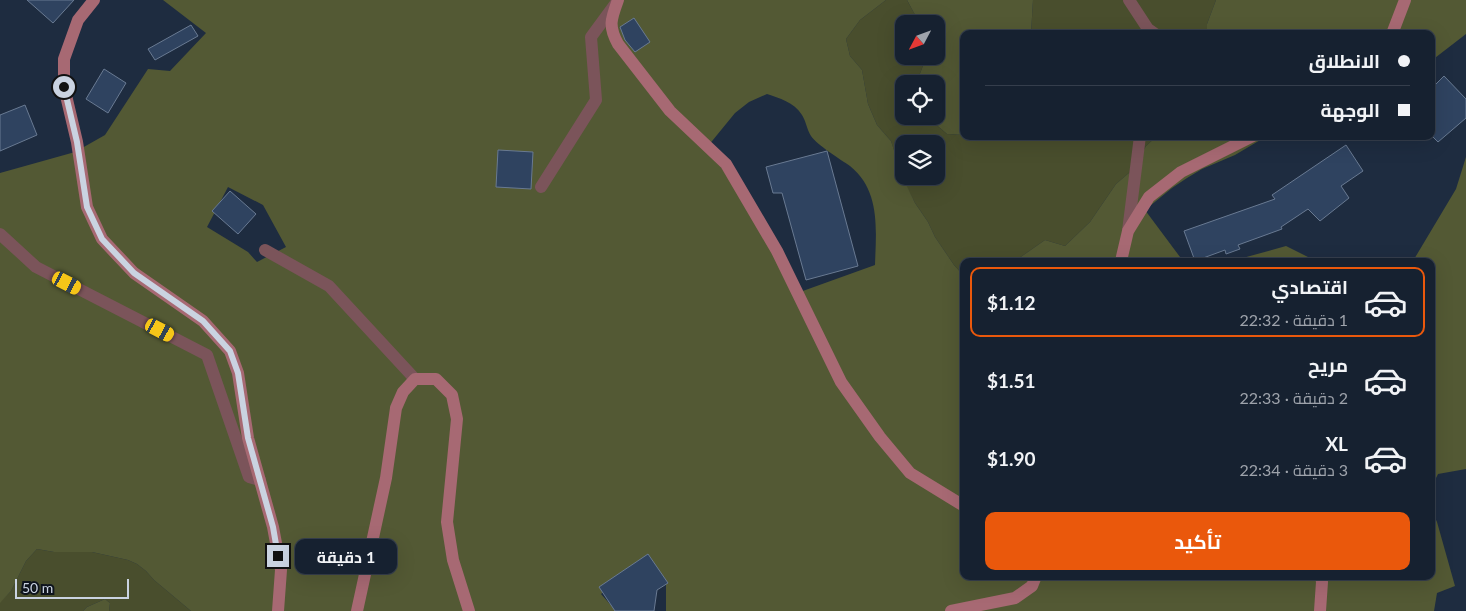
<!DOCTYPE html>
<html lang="ar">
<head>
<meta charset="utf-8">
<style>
	body { margin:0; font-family:Lato,Cairo,sans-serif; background:#232e3c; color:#f1f3f6; direction:rtl; height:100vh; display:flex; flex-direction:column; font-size:19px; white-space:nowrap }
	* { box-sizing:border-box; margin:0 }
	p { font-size:16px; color:#9ea3ab }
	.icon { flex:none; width:28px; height:28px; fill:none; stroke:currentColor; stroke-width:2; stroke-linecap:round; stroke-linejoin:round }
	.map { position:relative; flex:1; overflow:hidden; direction:ltr }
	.sheet { position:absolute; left:960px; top:258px; width:475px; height:322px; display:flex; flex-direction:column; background:#162130; border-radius:10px; box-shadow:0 5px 20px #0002,0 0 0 1px #353e4c; direction:rtl }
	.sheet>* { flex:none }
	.guide { position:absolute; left:960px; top:30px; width:475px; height:110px; border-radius:10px; box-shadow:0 5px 20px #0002,0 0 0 1px #353e4c; direction:rtl; display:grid; align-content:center; height:110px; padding:0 25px; background:#162130 }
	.needle { width:32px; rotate:229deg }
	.buttons { position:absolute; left:895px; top:15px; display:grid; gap:10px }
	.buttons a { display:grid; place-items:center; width:50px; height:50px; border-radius:10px; background:#162130; box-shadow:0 5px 20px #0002,0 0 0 1px #353e4c; font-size:25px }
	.scale { position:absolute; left:15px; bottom:12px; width:114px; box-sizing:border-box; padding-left:5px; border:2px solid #cad3e1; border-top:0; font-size:14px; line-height:18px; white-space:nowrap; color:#cad3e1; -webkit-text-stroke:4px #0e141d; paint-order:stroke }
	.end { position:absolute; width:22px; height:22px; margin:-11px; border:6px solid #cad3e1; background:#111; box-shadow:0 0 0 2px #111 }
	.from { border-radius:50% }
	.bubble { position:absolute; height:35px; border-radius:10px; background:#162130; box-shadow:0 5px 20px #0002,0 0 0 1px #353e4c; font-size:16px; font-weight:700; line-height:35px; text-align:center; direction:rtl }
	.car { position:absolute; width:15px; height:30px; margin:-15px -8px; border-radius:6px; box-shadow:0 0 4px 1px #0007; background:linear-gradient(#f5c518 24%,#345 0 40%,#f5c518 0 76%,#345 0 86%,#f5c518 0) }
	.guide b { display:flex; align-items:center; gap:18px; height:48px; font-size:19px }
	.guide b+b { border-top:1px solid #353e4c }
	.guide i { width:12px; height:12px; background:#f1f3f6 }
	ul { padding:9px 0 0; list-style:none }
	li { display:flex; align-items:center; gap:15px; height:70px; margin:0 10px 8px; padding:0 15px; border:2px solid transparent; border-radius:10px }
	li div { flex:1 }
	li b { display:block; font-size:19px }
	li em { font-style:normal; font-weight:700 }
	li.current { border-color:#ea580c }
	li>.icon { width:45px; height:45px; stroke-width:1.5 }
	.primary-button { display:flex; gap:10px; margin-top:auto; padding:10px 25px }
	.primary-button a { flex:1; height:58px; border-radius:10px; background:#ea580c; color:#fff; font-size:20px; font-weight:700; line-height:58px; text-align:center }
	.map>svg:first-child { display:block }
	.green { fill:#494e2d; fill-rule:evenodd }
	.forest { fill:#535934; fill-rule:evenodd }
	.building { fill:#2f4360; stroke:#697a92 }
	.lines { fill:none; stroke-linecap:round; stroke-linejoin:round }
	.street { stroke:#7b545a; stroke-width:12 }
	.secondary { stroke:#a76973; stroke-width:12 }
	.route { stroke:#cad3e1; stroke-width:6 }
</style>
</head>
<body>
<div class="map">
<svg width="1466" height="611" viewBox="0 0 1466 611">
	<rect width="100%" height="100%" fill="#1e2c40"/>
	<g class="green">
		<path d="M886 0H907L920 24H904V56H925L924 63 916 84H904V116H926L947 134 964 135V136H1157L1146 146 1130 172 1116 184 1090 222 1065 246 1045 240 1015 261H964V276L954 265 935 237 928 222 915 203 902 178 891 141 877 125 868 104 862 70 850 56 846 39 860 20ZM904 144H936V176H904Z"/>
		<polygon points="1033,0 1216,0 1207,24 1207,34 1031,34"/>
		<polygon points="37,549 54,552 92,552 128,560 137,564 146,571 154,580 191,611 109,611 110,603 105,599 87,607 83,611 0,611 0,602 11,591 26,561"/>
	</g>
	<g class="forest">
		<path d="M163 0H886L860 20 846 39 850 56 862 70 868 104 877 125 891 141 903 178 915 203 928 222 935 237 954 265 964 276V576H1431V509L1437 522 1455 586 1437 593 1434 611H666V582L645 557 601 594 616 611H191L154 580 146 571 137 564 128 560 92 552H54L37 549 26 561 11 591 0 603V173L75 152 105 135 148 69 170 71 206 33ZM767 94C779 98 794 102 802 115 806 121 807 130 811 136 817 145 840 159 850 166 881 191 876 230 875 265L800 292 708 146 735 113 749 102ZM228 187 263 205 286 247 257 262 248 252 207 227Z"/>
		<polygon points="907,0 1033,0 1031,34 964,34 964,135 947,134 926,116 936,116 936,84 916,84 924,63 925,56 936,56 936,24 920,24"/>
		<polygon points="1216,0 1466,0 1466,34 1431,61 1431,34 1207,34 1207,24"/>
		<polygon points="1157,136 1267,136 1235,155 1202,169 1187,178 1172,188 1145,210 1183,261 1015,261 1045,240 1065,246 1090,222 1116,184 1130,172 1146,146"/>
		<polygon points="1466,157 1466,469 1438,474 1431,488 1431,261 1413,261 1456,189"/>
		<polygon points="1286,246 1316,261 1232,261"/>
		<polygon points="105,599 110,603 109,611 83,611 87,607"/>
	</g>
	<g class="building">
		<polygon points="27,0 74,0 53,23"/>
		<polygon points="634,18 650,42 635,52 625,40 620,27"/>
		<polygon points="191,25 198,36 155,60 148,49"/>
		<polygon points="104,69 126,83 108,113 86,99"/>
		<polygon points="1444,76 1466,99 1466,118 1438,142 1431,135 1431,89"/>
		<polygon points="25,105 37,135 0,151 0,115"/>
		<polygon points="1346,145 1363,171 1341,186 1349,198 1320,221 1308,209 1281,227 1282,229 1238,245 1240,249 1226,254 1225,250 1195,261 1184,231 1275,199 1272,195"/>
		<polygon points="498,150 533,152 531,189 496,187"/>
		<polygon points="827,151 858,266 806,280 782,193 773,193 766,167"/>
		<polygon points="230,191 256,214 238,234 212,211"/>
		<polygon points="648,554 668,583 657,590 654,611 615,611 599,587"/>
	</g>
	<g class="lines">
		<g class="street">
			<polyline points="1129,0 1148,29 1155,34"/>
			<polyline points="541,187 596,100 591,37 616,3"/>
			<polyline points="1128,231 1140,136"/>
			<polyline points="0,234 36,267 207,355 249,477 260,480"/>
			<polyline points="265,250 329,286 415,379"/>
		</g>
		<g class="secondary">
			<polyline points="94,0 78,20 64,59 64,87 77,142 87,207 102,239 134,273 203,321 230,351 238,373 248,438 273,527 281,570 278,611"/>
			<path d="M618 0C611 19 608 26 618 44L670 111 726 164 777 251 841 382 880 437 910 473 964 506"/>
			<polyline points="1392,34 1405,0"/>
			<polyline points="1121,261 1128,231 1149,197 1181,172 1253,136"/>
			<polyline points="357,611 386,478 396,408 403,392 415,379 436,379 452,395 457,419 447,522 453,560 469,611"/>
			<polyline points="951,611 1015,598 1032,586 1036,576"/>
			<polyline points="1320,611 1322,582 1321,576"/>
		</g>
	</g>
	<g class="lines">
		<polyline class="route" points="64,87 77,142 87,207 102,239 134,273 203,321 230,351 238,373 248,438 273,527 278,556"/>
	</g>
</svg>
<div class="buttons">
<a><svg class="needle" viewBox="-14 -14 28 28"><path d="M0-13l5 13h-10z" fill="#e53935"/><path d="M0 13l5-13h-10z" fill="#9ea3ab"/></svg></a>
<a><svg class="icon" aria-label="locate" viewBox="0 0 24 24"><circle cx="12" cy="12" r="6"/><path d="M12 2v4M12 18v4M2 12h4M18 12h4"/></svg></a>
<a><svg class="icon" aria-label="layers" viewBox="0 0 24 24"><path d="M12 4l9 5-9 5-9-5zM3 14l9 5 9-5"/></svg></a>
</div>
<div class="scale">50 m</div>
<i class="end from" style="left:64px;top:87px"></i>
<i class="end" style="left:278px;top:556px"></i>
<div class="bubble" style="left:295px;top:539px;width:102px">1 دقيقة</div>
<i class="car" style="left:67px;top:283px;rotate:117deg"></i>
<i class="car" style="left:160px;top:330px;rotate:118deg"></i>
<div class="guide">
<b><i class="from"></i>الانطلاق</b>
<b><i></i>الوجهة</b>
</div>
<section class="sheet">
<ul>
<li class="current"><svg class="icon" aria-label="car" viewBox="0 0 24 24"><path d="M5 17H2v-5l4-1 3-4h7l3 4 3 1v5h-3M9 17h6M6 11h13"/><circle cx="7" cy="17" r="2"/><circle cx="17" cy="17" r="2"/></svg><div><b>اقتصادي</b><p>1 دقيقة · 22:32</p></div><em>$1.12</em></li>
<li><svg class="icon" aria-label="car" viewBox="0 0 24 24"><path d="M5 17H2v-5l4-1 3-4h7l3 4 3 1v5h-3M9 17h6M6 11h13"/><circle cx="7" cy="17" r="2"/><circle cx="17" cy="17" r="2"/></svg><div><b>مريح</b><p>2 دقيقة · 22:33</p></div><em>$1.51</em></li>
<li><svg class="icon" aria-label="car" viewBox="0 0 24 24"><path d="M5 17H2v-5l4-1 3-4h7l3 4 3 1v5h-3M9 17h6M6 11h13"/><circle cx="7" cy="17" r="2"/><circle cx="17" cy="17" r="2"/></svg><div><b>XL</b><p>3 دقيقة · 22:34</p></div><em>$1.90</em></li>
</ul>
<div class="primary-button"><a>تأكيد</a></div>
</section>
</div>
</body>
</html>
